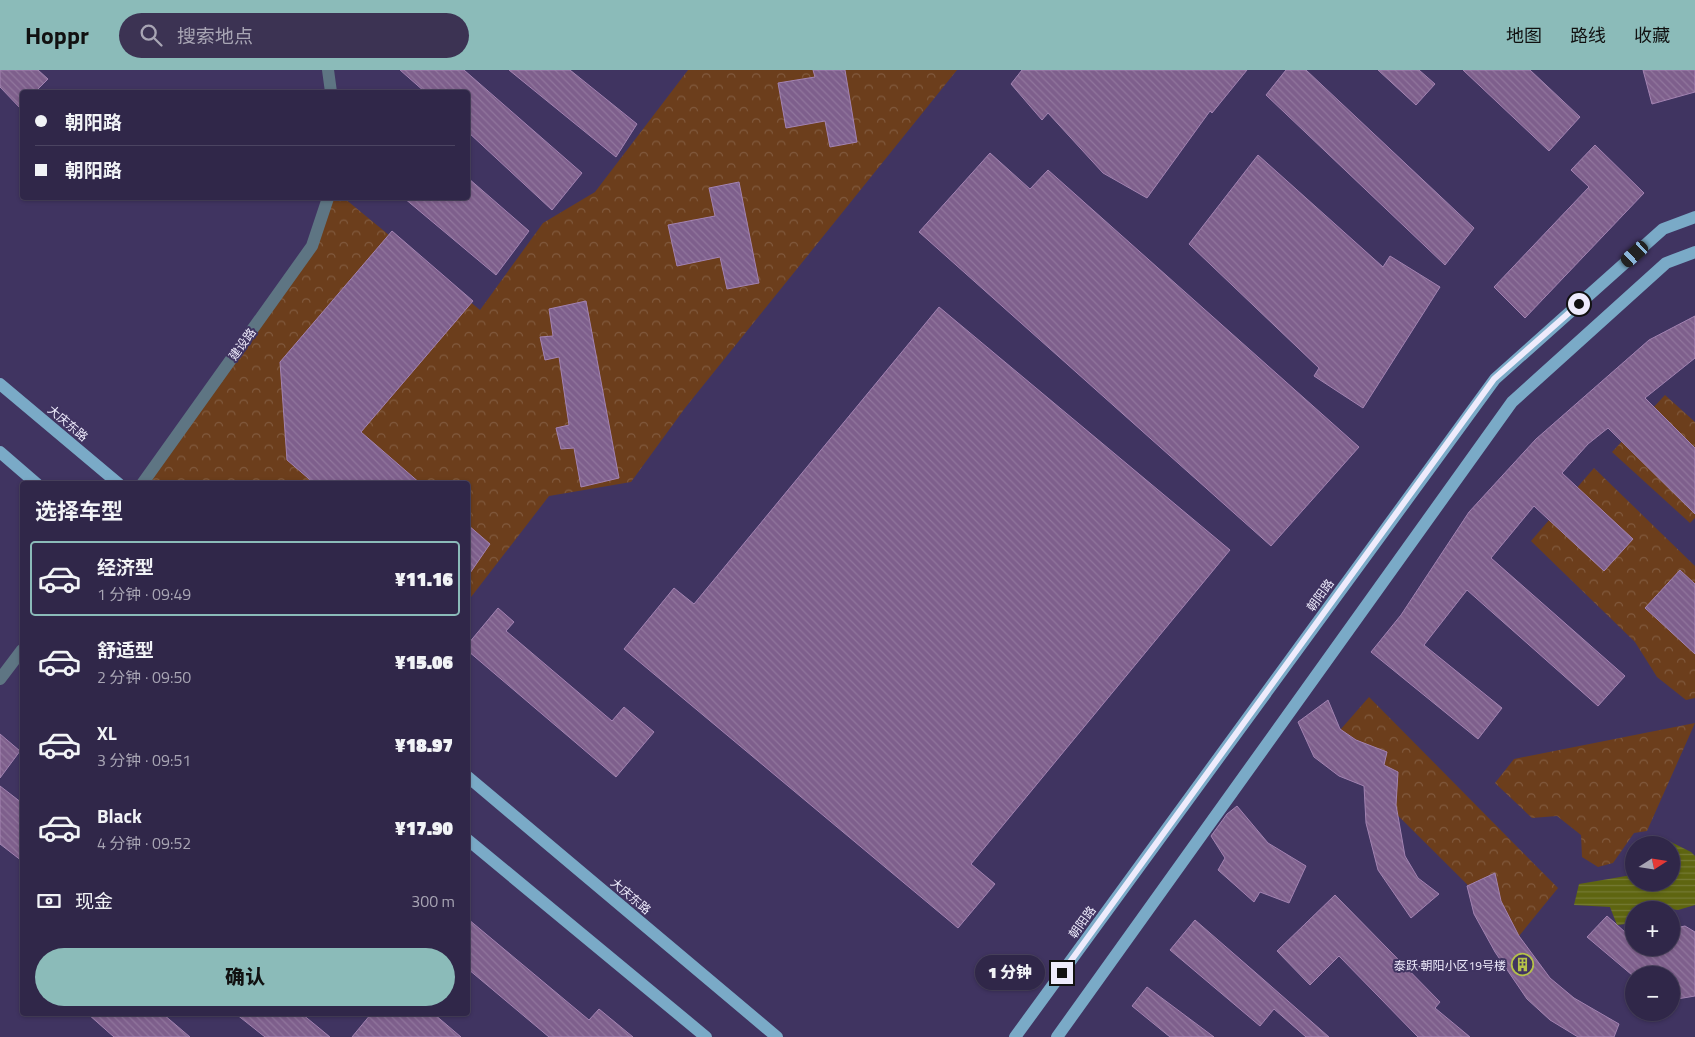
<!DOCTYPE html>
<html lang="zh">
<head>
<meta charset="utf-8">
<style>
	body { margin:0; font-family:"Titillium Web","Noto Sans SC",sans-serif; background:#3c3353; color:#f1f3f6; height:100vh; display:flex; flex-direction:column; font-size:19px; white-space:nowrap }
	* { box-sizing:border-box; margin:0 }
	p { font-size:16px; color:#a8a5b4 }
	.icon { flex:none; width:28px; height:28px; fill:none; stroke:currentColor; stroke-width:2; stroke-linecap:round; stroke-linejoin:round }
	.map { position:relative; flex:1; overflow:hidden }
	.panel { position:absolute; left:20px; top:411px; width:450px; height:535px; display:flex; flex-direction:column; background:#302749; border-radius:5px; box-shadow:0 1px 4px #0004,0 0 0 1px #4b4461 }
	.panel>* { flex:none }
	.banner { position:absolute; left:20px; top:20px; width:450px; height:110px; border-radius:5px; box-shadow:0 1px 4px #0004,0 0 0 1px #4b4461; display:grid; align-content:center; height:110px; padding:0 15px; background:#302749 }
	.needle { width:32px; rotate:78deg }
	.tools { position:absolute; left:1625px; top:766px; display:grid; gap:10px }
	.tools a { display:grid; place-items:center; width:55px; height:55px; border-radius:50%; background:#302749; box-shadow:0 1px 4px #0004,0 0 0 1px #4b4461; font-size:25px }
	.end { position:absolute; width:22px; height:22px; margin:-11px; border:6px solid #eeebfc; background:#111; box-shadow:0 0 0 2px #111 }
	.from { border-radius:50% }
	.bubble { position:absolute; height:35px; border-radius:18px; background:#302749; box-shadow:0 1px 4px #0004,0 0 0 1px #4b4461; font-size:16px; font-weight:800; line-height:35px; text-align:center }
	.car { position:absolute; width:15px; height:30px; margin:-15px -8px; border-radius:6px; box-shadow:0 0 4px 1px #0007; background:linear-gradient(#222 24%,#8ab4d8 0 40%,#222 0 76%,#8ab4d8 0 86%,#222 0) }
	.banner b { display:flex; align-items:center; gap:18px; height:48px; font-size:19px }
	.banner b+b { border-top:1px solid #4b4461 }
	.banner i { width:12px; height:12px; background:#f1f3f6 }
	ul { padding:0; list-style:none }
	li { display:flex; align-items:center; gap:15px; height:75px; margin:0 10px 8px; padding:0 5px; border:2px solid transparent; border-radius:5px }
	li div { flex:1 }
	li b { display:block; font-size:19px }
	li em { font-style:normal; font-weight:800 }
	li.selected { border-color:#8bbbb9 }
	li>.icon { width:45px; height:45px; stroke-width:1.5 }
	h2 { padding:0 15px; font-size:22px; line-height:60px }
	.pay { display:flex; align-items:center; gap:12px; height:55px; padding:0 15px; font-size:19px }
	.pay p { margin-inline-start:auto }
	.action { display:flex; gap:10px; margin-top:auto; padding:10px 15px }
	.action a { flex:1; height:58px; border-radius:30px; background:#8bbbb9; color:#111; font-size:20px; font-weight:800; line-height:58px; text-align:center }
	header { display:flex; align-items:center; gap:30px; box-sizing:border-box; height:70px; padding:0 25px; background:#8bbbb9; color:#111 }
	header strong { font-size:24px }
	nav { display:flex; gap:28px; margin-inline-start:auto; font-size:18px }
	.search { width:350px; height:45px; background:#3c3353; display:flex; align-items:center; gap:12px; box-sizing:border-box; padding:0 18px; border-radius:28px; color:#a8a5b4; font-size:19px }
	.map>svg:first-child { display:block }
	.park { fill:url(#park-crowns) }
	.water { fill:url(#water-rules) }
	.building { fill:url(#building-back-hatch); stroke:#a383b2 }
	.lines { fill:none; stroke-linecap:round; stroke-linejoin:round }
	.minor { stroke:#5e7583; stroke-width:12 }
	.major { stroke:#7aaac7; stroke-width:12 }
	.route { stroke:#eeebfc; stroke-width:6 }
	.labels { text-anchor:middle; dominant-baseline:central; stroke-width:4; stroke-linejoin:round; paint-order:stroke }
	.street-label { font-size:12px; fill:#eeebfc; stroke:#403461 }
	.poi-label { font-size:12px; fill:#eeebfc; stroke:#403461; text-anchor:end }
</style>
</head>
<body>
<header>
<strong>Hoppr</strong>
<div class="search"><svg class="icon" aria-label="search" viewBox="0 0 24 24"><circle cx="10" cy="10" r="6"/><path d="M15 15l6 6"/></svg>搜索地点</div>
<nav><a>地图</a><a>路线</a><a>收藏</a></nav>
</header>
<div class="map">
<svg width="1695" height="967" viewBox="0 0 1695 967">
	<defs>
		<pattern id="park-crowns" width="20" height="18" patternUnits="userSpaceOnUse" patternTransform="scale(1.25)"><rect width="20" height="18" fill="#6c3e1c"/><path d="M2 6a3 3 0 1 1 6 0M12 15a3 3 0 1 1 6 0" fill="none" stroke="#815a3e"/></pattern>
		<pattern id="water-rules" width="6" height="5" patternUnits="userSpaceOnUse" patternTransform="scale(1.25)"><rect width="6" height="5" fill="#5e6510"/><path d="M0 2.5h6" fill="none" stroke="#757b34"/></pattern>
		<pattern id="building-back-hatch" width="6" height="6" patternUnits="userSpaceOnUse" patternTransform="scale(1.25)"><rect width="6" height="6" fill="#7e5f8c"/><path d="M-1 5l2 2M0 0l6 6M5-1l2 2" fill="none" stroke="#91769d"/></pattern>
	</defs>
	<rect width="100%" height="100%" fill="#403461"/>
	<g class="park">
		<polygon points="688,0 957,0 685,338 631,412 549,426 468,531 468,414 142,414 312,176 328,128 344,128 480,240 543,153 595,122"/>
		<polygon points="1665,325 1695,352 1695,448 1690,453 1612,382"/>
		<polygon points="1594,398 1695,496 1695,628 1686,630 1657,607 1635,572 1531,471"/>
		<polygon points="1369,627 1558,818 1519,866 1327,675"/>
		<polygon points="1695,653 1647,761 1634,763 1613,793 1598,797 1582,787 1581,765 1557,746 1532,748 1495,713 1514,689"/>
	</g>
	<polygon class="water" points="1669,771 1691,782 1695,786 1695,835 1678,840 1664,838 1662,840 1634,840 1634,853 1617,855 1610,837 1574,835 1579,814 1632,805 1634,801 1634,812 1671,812 1671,775 1658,775"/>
	<g class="building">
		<polygon points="0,0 38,0 48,9 35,22 22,22 22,40 0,17"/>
		<polygon points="400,0 464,0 582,103 552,140 468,62 468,22 425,22"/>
		<polygon points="509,0 570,0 637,54 616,87"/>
		<polygon points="813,0 845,0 857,72 830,77 825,51 786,58 778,13 815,7"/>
		<polygon points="1022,0 1247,0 1212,43 1210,41 1147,128 1103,103 1048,43 1042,50 1011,14"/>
		<polygon points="1286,0 1306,0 1474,158 1445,195 1266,25"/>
		<polygon points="1378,0 1419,0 1435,14 1416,35"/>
		<polygon points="1463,0 1530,0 1580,47 1549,81"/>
		<polygon points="1643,0 1695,0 1695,22 1652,34"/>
		<polygon points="1595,75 1644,123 1525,248 1494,217 1589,117 1571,100"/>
		<polygon points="990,83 1030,119 1048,100 1359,377 1271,476 919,162"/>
		<polygon points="1258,85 1383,197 1390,186 1440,217 1363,338 1314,306 1319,298 1189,174"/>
		<polygon points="468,108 529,161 496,205 404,128 468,128"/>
		<polygon points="739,112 759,213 727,219 720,187 677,196 668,155 715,146 709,118"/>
		<polygon points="392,161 473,231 361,362 421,414 315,414 287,390 280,292"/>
		<polygon points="586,231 619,408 581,417 574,378 561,379 556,358 569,355 559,287 545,290 540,267 553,266 549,239"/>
		<polygon points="939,237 1230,480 971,794 995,814 958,858 624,579 674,518 694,534"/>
		<polygon points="1695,246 1695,288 1645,328 1695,378 1695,444 1608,358 1588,374 1562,403 1633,469 1604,501 1534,436 1491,488 1625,606 1598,636 1467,520 1424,575 1502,638 1478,669 1371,582 1401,545 1469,442 1536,369 1649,270"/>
		<polygon points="468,455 490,474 468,506"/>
		<polygon points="1680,500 1695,514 1695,584 1645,538"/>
		<polygon points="498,538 514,552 506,561 612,651 624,637 654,662 616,707 468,581 468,574"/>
		<polygon points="1328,630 1340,659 1356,670 1387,682 1384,695 1398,702 1396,735 1405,786 1418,808 1439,824 1411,848 1378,800 1366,753 1364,716 1339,706 1314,687 1298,652"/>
		<polygon points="0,664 20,681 0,708"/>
		<polygon points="0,716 22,733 22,791 0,774"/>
		<polygon points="1237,736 1268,773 1306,796 1289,833 1260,822 1254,832 1218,800 1225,788 1211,766 1227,744"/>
		<polygon points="1495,803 1501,831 1519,866 1550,908 1574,928 1619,954 1614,967 1578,967 1550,950 1527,929 1495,882 1474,844 1467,816"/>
		<polygon points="1335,825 1440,932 1435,938 1470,967 1418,967 1339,886 1310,915 1277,881"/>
		<polygon points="1607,846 1634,870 1634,878 1671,878 1671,859 1685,856 1695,862 1695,926 1671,930 1671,905 1632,905 1587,867"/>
		<polygon points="468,849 589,950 599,939 633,967 549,967 468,899"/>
		<polygon points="1195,850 1256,903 1329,967 1306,967 1274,939 1260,956 1170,880"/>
		<polygon points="1147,917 1214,967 1170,967 1132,936"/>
		<polygon points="88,944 163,944 190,967 114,967"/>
		<polygon points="236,944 302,944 330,967 265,967"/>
		<polygon points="371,944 434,944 461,967 352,967"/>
	</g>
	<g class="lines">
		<g class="minor">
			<polyline points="328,0 331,22"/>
			<polyline points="142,414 312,176 328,128"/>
			<polyline points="0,609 22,580"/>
		</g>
		<g class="major">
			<polyline points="0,314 119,414"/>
			<polyline points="0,382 37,414"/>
			<polyline points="468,707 777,967"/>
			<polyline points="468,770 706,967"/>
			<polyline points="1015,967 1495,309 1663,159 1695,147"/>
			<polyline points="1057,967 1512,332 1666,193 1695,182"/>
		</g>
	</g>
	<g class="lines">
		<polyline class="route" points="1062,903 1494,309 1579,234"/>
	</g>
	<defs>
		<symbol id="building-ring" viewBox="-11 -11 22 22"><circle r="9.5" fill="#403461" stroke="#b5c249" stroke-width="1.5"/><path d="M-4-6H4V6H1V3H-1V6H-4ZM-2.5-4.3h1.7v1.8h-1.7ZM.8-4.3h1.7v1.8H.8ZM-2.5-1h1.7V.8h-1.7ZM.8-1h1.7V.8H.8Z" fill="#b5c249"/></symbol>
	</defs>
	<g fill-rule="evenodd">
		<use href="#building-ring" x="1510" y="882" width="25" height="25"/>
	</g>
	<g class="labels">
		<g class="street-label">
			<text transform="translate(242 274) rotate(-54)">建设路</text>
			<text transform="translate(68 353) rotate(40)">大庆东路</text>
			<text transform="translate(1320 525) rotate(-54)">朝阳路</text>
			<text transform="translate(631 826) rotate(40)">大庆东路</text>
			<text transform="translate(1082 852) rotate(-54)">朝阳路</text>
		</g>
		<g class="poi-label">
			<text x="1506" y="895">泰跃·朝阳小区19号楼</text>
		</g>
	</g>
</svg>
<div class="tools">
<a><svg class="needle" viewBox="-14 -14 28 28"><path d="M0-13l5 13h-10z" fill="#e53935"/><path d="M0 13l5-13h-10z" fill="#a8a5b4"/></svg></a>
<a>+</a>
<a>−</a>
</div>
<i class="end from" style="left:1579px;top:234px"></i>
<i class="end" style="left:1062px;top:903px"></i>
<div class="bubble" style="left:975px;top:885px;width:70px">1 分钟</div>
<i class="car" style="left:1635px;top:184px;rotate:228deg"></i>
<div class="banner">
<b><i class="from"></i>朝阳路</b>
<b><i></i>朝阳路</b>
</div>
<section class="panel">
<h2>选择车型</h2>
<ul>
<li class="selected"><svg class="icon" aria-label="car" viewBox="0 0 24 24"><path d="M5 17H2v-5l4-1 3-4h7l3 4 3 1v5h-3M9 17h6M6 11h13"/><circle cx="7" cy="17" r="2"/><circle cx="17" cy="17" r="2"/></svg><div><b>经济型</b><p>1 分钟 · 09:49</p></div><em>¥11.16</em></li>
<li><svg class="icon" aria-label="car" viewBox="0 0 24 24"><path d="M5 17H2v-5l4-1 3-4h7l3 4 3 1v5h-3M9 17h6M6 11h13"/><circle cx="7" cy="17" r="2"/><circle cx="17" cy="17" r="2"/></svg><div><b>舒适型</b><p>2 分钟 · 09:50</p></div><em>¥15.06</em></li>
<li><svg class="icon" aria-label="car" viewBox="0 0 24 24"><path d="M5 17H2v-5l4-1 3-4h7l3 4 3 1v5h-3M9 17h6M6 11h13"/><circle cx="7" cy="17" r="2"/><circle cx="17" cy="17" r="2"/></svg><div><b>XL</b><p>3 分钟 · 09:51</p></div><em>¥18.97</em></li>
<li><svg class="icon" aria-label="car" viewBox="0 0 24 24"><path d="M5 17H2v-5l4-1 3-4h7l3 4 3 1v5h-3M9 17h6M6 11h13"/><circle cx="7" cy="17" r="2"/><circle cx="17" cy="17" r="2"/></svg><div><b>Black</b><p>4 分钟 · 09:52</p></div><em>¥17.90</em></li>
</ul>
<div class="pay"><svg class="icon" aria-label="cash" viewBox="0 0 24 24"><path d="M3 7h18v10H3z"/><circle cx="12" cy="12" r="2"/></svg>现金<p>300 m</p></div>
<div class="action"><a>确认</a></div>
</section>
</div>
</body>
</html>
